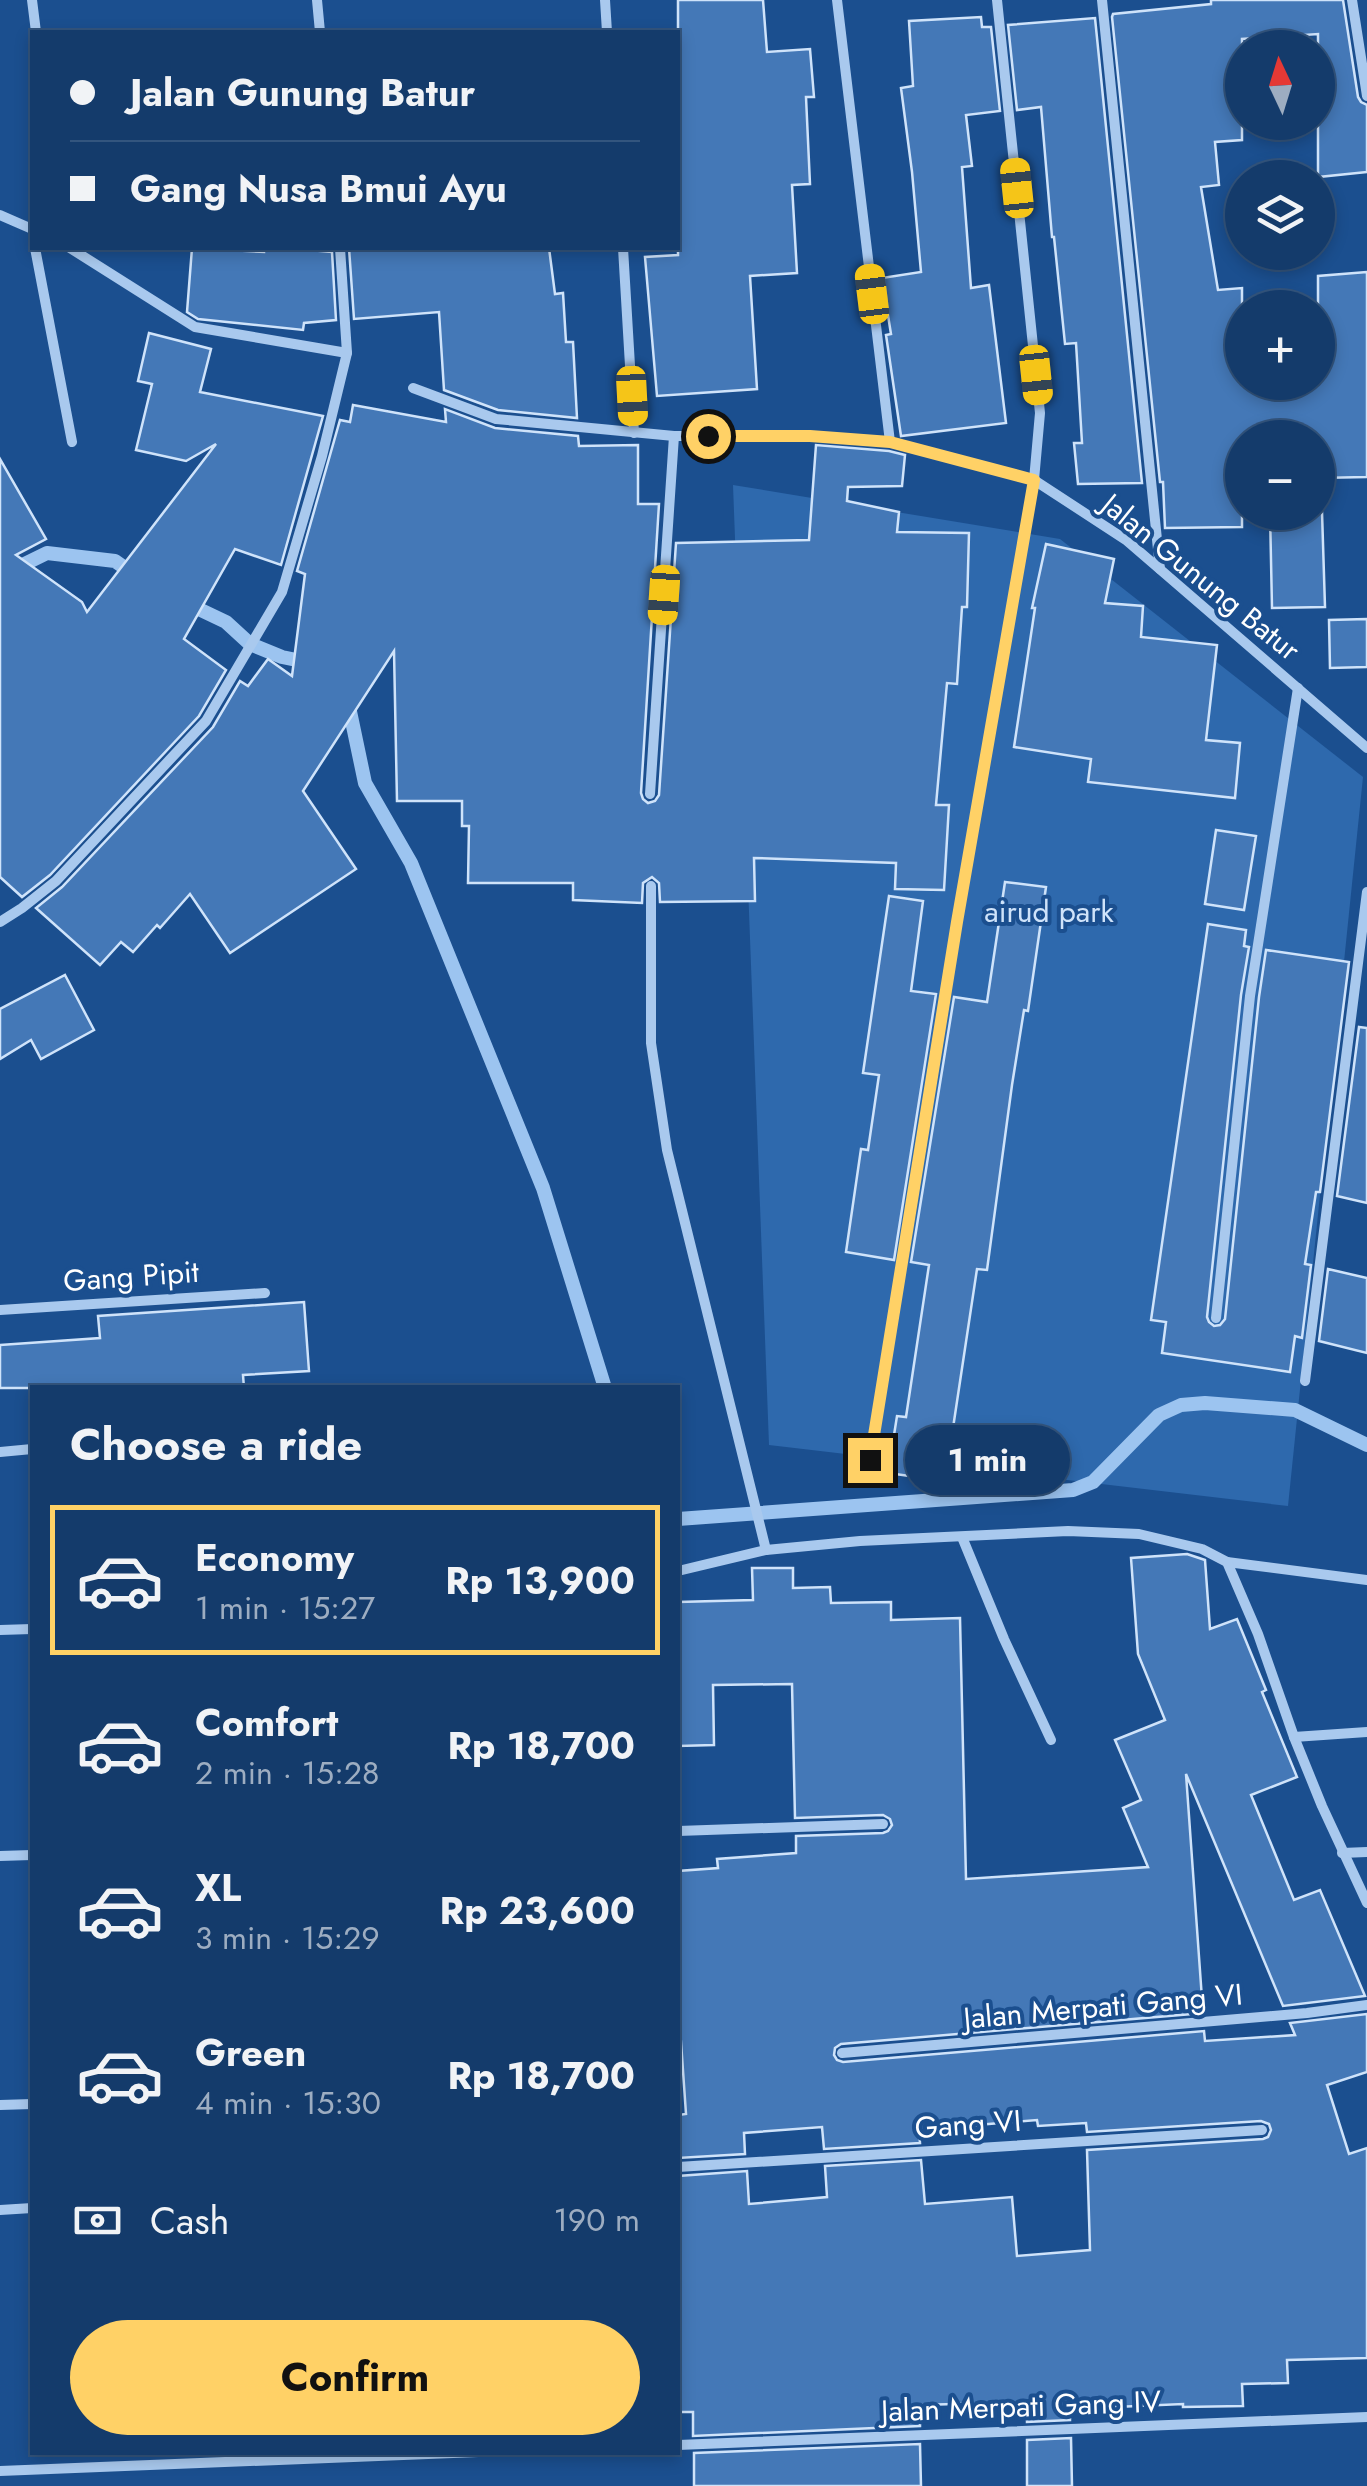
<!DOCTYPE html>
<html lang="en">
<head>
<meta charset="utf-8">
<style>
	body { margin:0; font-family:Jost,sans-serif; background:#214673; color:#f1f3f6; height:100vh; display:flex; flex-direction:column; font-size:38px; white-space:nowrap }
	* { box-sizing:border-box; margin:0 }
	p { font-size:32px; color:#9dadc1 }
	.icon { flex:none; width:55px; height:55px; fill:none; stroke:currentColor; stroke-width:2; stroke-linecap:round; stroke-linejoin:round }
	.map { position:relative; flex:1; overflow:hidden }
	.side { position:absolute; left:30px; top:1385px; width:650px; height:1070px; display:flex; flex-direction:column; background:#143b6b; border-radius:0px; box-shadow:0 5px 15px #0003,0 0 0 2px #33557e }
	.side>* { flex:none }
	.hud { position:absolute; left:30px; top:30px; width:650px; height:220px; border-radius:0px; box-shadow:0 5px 15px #0003,0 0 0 2px #33557e; display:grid; align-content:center; height:220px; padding:0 40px; background:#143b6b }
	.needle { width:65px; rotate:356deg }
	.buttons { position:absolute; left:1225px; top:30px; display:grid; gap:20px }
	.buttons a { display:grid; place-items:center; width:110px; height:110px; border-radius:50%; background:#143b6b; box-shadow:0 5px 15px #0003,0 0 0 2px #33557e; font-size:50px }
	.end { position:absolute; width:45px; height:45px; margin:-22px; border:12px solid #ffd166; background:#111; box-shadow:0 0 0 5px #111 }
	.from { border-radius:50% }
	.bubble { position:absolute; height:70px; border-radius:35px; background:#143b6b; box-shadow:0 5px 15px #0003,0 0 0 2px #33557e; font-size:32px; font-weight:700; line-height:70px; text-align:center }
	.car { position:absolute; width:30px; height:60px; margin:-30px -15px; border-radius:12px; box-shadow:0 0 8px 2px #0007; background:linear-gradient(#f5c518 24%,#345 0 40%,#f5c518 0 76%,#345 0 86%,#f5c518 0) }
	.hud b { display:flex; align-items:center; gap:35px; height:95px; font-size:38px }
	.hud b+b { border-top:2px solid #33557e }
	.hud i { width:25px; height:25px; background:#f1f3f6 }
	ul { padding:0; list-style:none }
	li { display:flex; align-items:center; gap:30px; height:150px; margin:0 20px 15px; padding:0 20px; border:5px solid transparent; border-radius:0px }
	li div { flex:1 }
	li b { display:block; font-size:38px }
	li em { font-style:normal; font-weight:700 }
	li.selected { border-color:#ffd166 }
	li>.icon { width:90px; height:90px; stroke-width:1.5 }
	h2 { padding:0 40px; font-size:45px; line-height:120px }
	.pay { display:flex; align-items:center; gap:25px; height:110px; padding:0 40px; font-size:38px }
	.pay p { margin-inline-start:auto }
	.button { display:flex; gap:20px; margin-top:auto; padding:20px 40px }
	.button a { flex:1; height:115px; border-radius:60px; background:#ffd166; color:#111; font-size:40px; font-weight:700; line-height:115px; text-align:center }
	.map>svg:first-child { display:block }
	.green { fill:#2e69ad }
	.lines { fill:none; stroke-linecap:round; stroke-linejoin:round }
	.stream { stroke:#9cc4f0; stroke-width:14 }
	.building { fill:#4478b7; stroke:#cfe3fa; stroke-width:2.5 }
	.minor { stroke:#a9c9ee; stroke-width:10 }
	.route { stroke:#ffd166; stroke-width:12 }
	.labels { text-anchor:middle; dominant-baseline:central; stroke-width:8; stroke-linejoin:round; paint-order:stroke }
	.street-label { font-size:30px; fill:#fff; stroke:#1b4f8f }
	.park-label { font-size:30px; fill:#cfe3fa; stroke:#1b4f8f }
</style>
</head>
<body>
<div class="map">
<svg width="1367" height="2486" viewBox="0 0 1367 2486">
	<rect width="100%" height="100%" fill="#1b4f8f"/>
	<polygon class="green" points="733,485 1060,539 1363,777 1288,1506 769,1445"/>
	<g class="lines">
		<g class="stream">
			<polyline points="0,576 47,553 115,561 135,575"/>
			<polyline points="184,602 226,622 250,644 282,657 311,663"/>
			<polyline points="348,702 365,783 411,863 543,1188 605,1388"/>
			<polyline points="678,1519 1073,1490 1093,1482 1159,1415 1181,1405 1205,1403 1295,1410 1367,1445"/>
		</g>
	</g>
	<g class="building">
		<polygon points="678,0 763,0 767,52 810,49 814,97 806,97 810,184 792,185 797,273 750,276 757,389 657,396 645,257 678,255"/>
		<polygon points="1211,0 1343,0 1358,97 1361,102 1367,105 1367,172 1318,177 1318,34 1242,39 1242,140 1215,142 1219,185 1201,187 1218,290 1242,288 1242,382 1318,382 1318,276 1367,272 1367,477 1318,478 1318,438 1242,438 1242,527 1165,528 1163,482 1160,482 1112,17 1113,14 1211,4"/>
		<polygon points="981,17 982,27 991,27 1000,111 966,115 972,166 962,167 971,288 989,285 1006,423 901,436 886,335 891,334 882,278 921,272 912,172 901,88 913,86 909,21"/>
		<polygon points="1095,18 1142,483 1078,484 1074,443 1082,443 1076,343 1065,344 1054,237 1052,237 1041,107 1017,110 1008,25"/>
		<polygon points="192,248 264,252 264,248 287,248 332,252 336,320 304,323 303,330 198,319 187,312"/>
		<polygon points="349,248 549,248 555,294 563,293 566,342 573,342 577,418 498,410 444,390 439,312 354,319"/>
		<polygon points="149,333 211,349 200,392 323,416 281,565 235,549 184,639 226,670 199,716 50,875 22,897 0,877 0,459 46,539 16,555 82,602 87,612 216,444 186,461 136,450 152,384 138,381"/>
		<polygon points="353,405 446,422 445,409 495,428 578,436 579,446 638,445 638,504 659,504 641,793 643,799 648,803 655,801 659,795 676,543 809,540 816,445 889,451 905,455 902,486 848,487 847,501 899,512 897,532 969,533 967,607 962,607 957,684 947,683 936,805 949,805 944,890 895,889 896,863 754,858 755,901 660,902 659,883 652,877 643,883 642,903 573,900 573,883 468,883 469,826 462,826 462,801 397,801 394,651 303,791 356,869 230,953 190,894 160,928 157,925 133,952 121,942 100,965 36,908 62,887 213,727 240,681 248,686 268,659 292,676 305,574 297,571 340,420 350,422"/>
		<polygon points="1270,512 1322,512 1325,607 1272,608"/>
		<polygon points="1046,544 1114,559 1105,603 1143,606 1141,637 1217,645 1206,740 1240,743 1235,798 1088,782 1091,759 1014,747 1035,608 1032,608"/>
		<polygon points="1367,619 1367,667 1330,668 1329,620"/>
		<polygon points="1216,830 1256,836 1244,910 1205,904"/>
		<polygon points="1005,882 1046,887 1028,1011 1024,1010 1012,1085 987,1270 977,1269 945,1481 888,1473 897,1416 906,1417 929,1265 911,1262 954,997 987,1002"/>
		<polygon points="889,896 923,901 911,991 936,994 894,1260 846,1252 861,1149 868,1150 879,1075 863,1073"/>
		<polygon points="1208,924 1246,930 1244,946 1249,947 1241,995 1207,1317 1209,1322 1214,1326 1220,1325 1225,1319 1259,997 1266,950 1349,962 1320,1192 1316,1192 1305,1264 1311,1265 1302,1338 1295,1336 1290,1372 1162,1353 1166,1322 1151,1320"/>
		<polygon points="65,975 94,1030 41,1059 31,1040 0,1059 0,1009"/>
		<polygon points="1359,1027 1367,1028 1367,1203 1337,1196"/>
		<polygon points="1328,1269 1367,1278 1367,1353 1319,1341"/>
		<polygon points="304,1302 309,1371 243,1375 244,1388 0,1388 0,1345 100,1338 98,1316"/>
		<polygon points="1187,1554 1205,1560 1210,1629 1237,1619 1266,1690 1262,1692 1297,1777 1251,1795 1294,1900 1320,1890 1365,1996 1283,2006 1186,1774 1203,2013 841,2044 835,2048 834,2055 837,2060 843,2062 1204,2031 1205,2041 1295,2035 1290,2023 1367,2014 1367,2072 1327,2085 1349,2154 1367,2148 1367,2358 1287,2360 1288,2383 1242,2384 1243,2406 1183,2407 1183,2404 1070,2409 1070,2420 1027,2422 1027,2402 920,2405 920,2426 693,2436 693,2412 678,2412 678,2176 747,2171 749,2204 827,2197 825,2166 921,2160 925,2204 1012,2197 1017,2256 1090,2250 1087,2150 1263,2139 1268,2137 1271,2130 1269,2124 1261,2121 1087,2132 1086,2123 1038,2126 1037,2120 919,2130 920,2143 824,2149 822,2127 744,2133 745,2154 678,2158 678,2115 686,2114 681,2042 678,2043 678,1871 718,1868 717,1859 796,1853 796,1836 883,1833 888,1831 892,1825 890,1819 883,1815 795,1818 792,1684 713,1685 714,1745 678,1746 678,1602 753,1600 752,1568 793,1568 793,1588 830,1587 831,1603 891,1602 891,1620 960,1618 966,1879 1148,1867 1123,1808 1141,1800 1115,1740 1165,1720 1138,1654 1131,1558"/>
		<polygon points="1071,2438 1072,2486 1027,2486 1027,2440"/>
		<polygon points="920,2444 921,2486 694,2486 694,2453"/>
	</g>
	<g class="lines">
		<g class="minor">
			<polyline points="32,0 36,32"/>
			<polyline points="317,0 320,32"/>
			<polyline points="605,0 607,32"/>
			<polyline points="837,0 890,442"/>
			<polyline points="1102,0 1160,569"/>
			<polyline points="1352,0 1367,96"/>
			<polyline points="0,215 32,229"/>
			<polyline points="35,248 72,442"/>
			<polyline points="70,248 195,327 347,353"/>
			<polyline points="623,248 634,433"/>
			<polyline points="413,388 496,419 674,436 810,436 890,442 1034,480 1126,540 1367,748"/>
			<polyline points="650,794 674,436"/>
			<polyline points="651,886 651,1043 667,1150 766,1550"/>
			<polyline points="0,922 22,908 56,881 206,721 282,592 322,456 347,353 340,248"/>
			<polyline points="0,1310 265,1293"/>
			<polyline points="1216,1318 1250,996 1298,688"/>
			<polyline points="1305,1381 1367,892"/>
			<polyline points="0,1452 32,1449"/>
			<polyline points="870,1461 957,922 1034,480 1040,413 997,0"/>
			<polyline points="962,1537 1004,1639 1051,1740"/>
			<polyline points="1227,1562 1367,1580"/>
			<polyline points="678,1571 766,1550 860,1541 1068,1531 1139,1534 1202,1549 1227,1562 1258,1634 1294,1737 1322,1806 1367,1903"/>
			<polyline points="0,1630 32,1629"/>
			<polyline points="1294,1737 1367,1732"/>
			<polyline points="678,1831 883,1824"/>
			<polyline points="1342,1853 1367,1852"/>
			<polyline points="0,1856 32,1855"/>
			<polyline points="842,2053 1307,2013 1367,2005"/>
			<polyline points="0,2105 32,2104"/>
			<polyline points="678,2167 1262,2130"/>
			<polyline points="0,2210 32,2208"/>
			<polyline points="678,2445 1367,2417"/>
			<polyline points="0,2471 478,2452"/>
		</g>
	</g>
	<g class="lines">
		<polyline class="route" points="708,436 810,436 890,442 1034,480 957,922 870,1460"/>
	</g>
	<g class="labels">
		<g class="street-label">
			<text transform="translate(1201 577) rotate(39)">Jalan Gunung Batur</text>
			<text transform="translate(131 1276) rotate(-4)">Gang Pipit</text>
			<text transform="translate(1103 2006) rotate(-5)">Jalan Merpati Gang VI</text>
			<text transform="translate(968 2124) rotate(-4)">Gang VI</text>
			<text transform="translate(1021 2406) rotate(-2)">Jalan Merpati Gang IV</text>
		</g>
		<g class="park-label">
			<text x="1049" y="911">airud park</text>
		</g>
	</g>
</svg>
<div class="buttons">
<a><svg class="needle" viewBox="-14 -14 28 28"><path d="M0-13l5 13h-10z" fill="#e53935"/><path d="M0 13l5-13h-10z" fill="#9dadc1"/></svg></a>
<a><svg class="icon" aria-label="layers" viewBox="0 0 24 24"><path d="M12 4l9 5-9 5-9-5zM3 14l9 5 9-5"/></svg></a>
<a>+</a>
<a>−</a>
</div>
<i class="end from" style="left:708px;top:436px"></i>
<i class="end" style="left:870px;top:1460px"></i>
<div class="bubble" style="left:905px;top:1425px;width:165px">1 min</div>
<i class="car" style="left:1017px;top:188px;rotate:354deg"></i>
<i class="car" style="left:872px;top:294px;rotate:353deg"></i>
<i class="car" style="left:1036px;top:375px;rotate:174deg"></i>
<i class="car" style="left:632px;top:396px;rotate:177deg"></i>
<i class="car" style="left:664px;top:595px;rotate:184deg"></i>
<div class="hud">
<b><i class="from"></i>Jalan Gunung Batur</b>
<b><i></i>Gang Nusa Bmui Ayu</b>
</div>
<section class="side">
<h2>Choose a ride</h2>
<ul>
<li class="selected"><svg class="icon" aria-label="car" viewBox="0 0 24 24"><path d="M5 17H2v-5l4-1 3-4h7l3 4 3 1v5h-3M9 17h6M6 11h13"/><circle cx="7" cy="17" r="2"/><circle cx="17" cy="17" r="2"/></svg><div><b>Economy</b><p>1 min · 15:27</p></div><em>Rp 13,900</em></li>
<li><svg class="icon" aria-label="car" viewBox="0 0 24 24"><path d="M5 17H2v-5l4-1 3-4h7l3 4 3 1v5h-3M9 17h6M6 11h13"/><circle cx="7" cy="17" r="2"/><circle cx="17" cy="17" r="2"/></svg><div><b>Comfort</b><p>2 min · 15:28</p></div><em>Rp 18,700</em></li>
<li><svg class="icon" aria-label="car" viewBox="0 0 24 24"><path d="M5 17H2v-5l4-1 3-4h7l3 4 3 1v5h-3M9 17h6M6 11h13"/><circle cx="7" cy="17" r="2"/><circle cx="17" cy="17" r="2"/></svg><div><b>XL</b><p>3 min · 15:29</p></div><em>Rp 23,600</em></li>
<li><svg class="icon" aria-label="car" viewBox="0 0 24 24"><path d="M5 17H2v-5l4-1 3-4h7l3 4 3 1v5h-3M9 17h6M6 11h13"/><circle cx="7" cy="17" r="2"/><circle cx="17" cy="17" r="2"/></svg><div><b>Green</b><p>4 min · 15:30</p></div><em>Rp 18,700</em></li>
</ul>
<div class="pay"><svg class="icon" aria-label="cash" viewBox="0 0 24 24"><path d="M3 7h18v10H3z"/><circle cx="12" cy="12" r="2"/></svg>Cash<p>190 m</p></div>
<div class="button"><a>Confirm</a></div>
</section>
</div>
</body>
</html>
